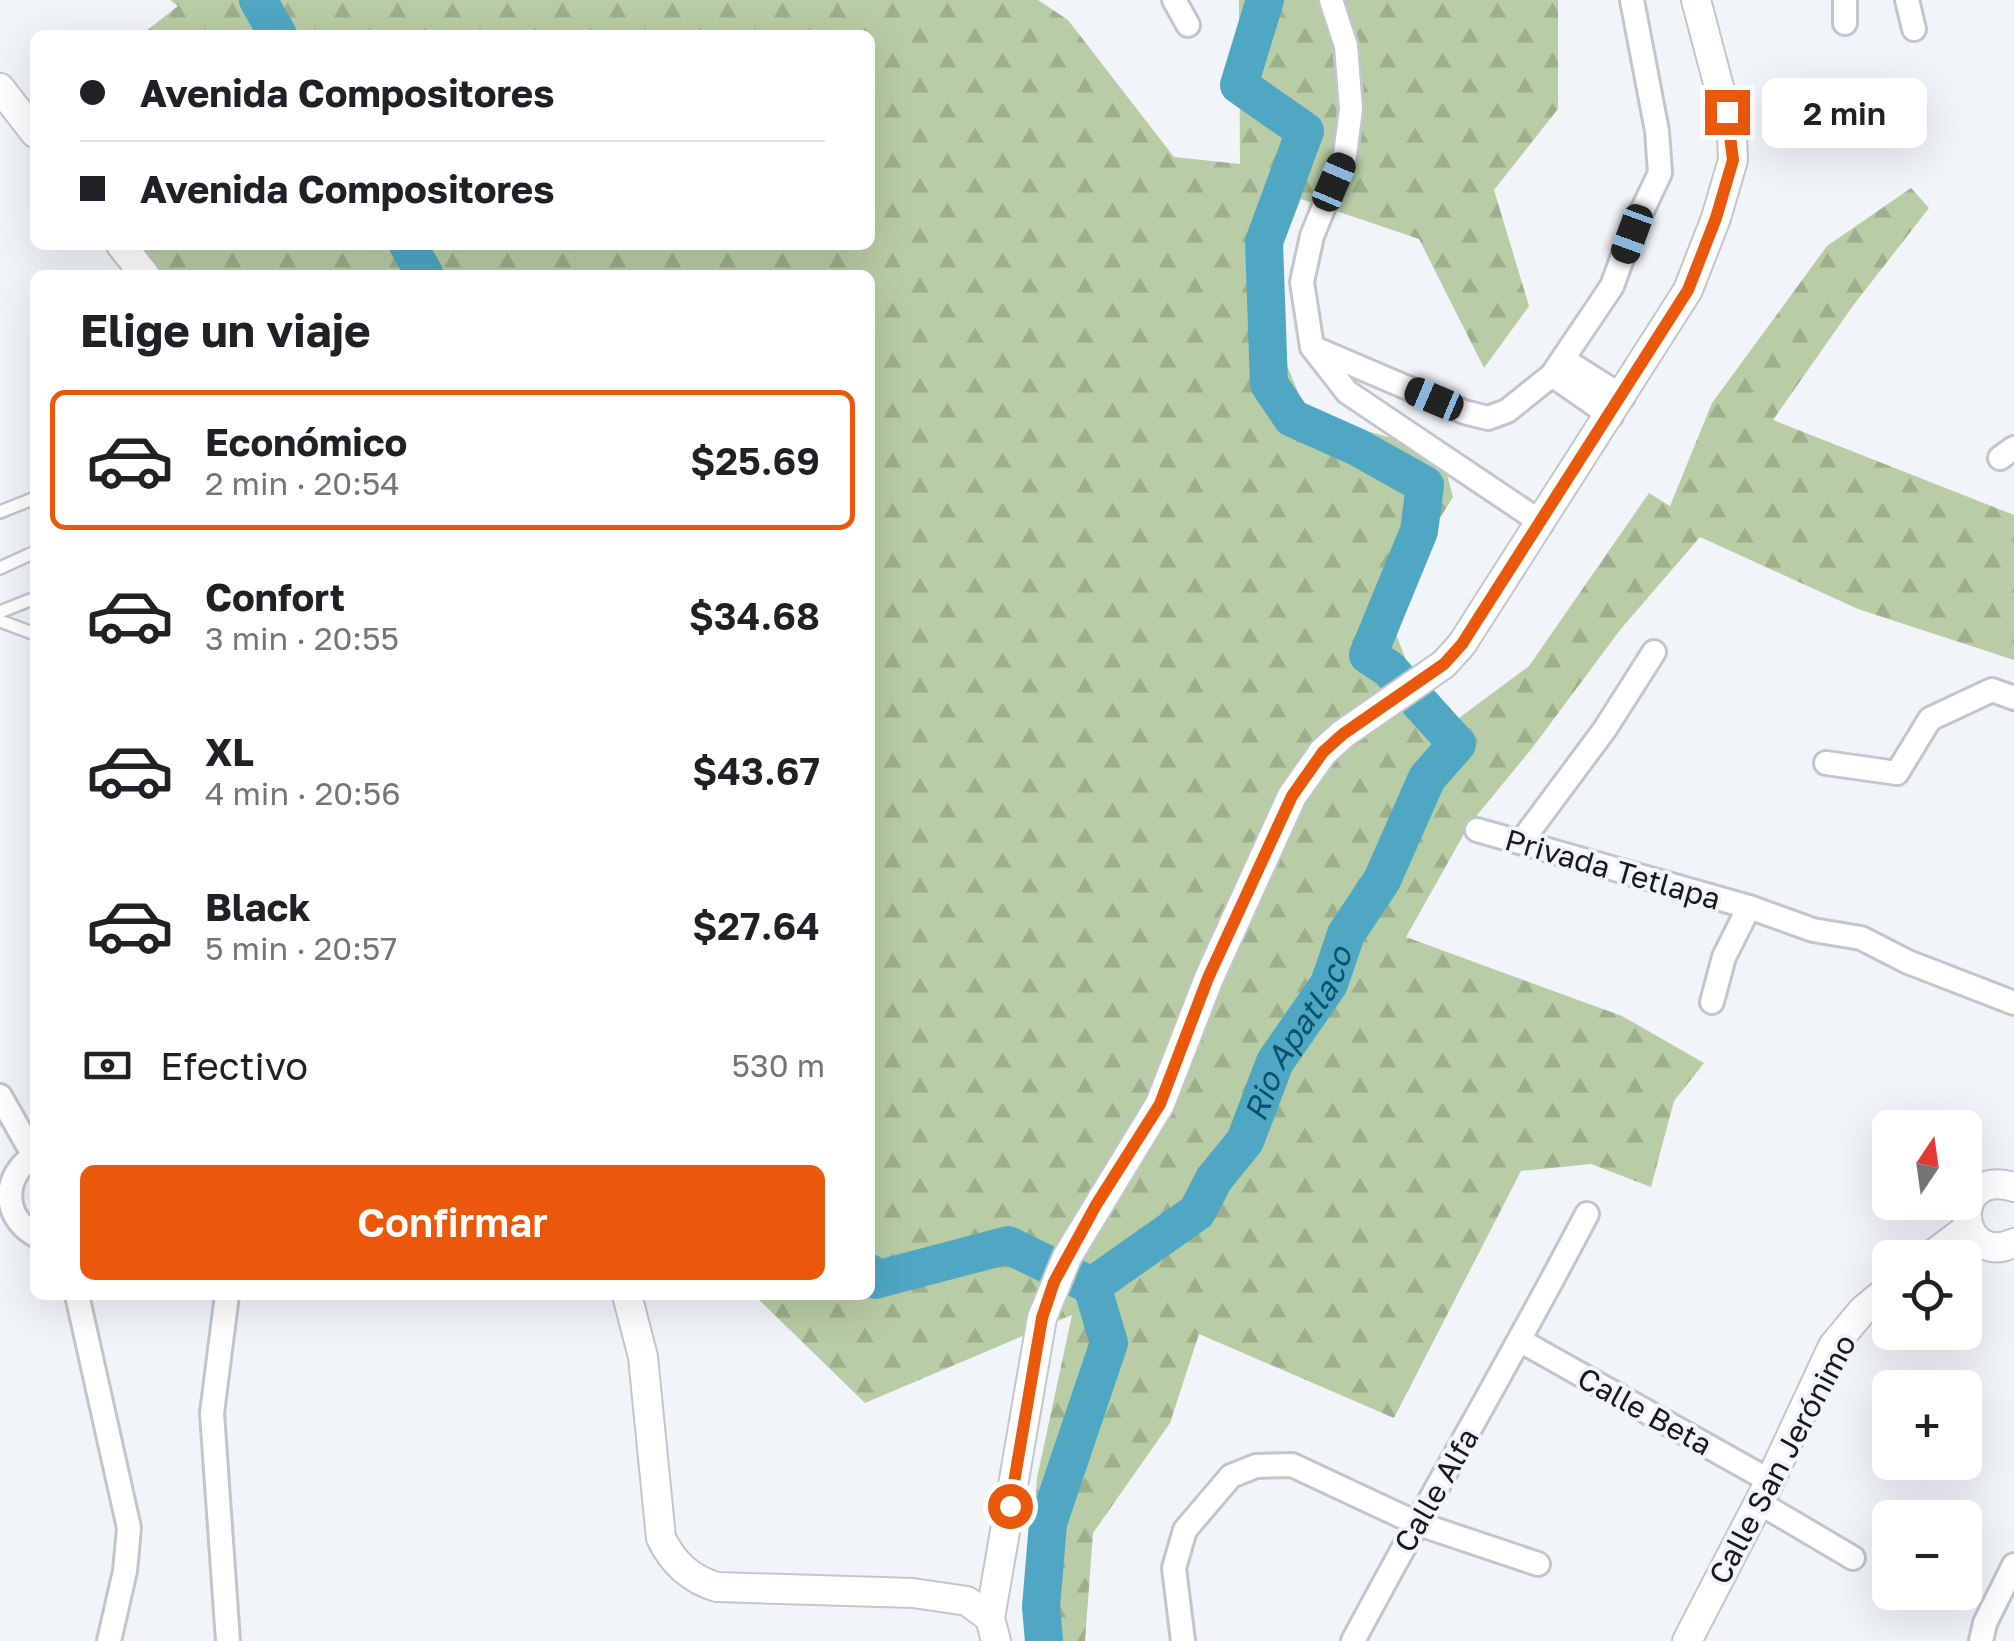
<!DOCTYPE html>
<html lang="es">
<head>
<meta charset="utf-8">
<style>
	body { margin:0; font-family:"Golos Text",sans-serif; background:#f6f6f6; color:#202124; height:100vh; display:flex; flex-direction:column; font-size:38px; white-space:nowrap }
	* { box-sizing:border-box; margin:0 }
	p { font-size:32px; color:#757577 }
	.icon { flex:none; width:55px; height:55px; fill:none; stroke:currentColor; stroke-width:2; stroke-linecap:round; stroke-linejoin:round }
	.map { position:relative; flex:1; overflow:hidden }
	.drawer { position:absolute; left:30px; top:270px; width:845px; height:1030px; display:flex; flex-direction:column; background:#fff; border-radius:15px; box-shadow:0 10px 40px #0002 }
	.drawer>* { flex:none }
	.top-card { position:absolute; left:30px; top:30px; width:845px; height:220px; border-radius:15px; box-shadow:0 10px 40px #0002; display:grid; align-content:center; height:220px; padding:0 50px; background:#fff }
	.needle { width:65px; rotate:13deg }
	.buttons { position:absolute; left:1872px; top:1110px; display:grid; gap:20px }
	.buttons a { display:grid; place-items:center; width:110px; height:110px; border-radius:15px; background:#fff; box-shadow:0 10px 40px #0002; font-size:50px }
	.end { position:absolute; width:45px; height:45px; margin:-22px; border:12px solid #ea580c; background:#fff; box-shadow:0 0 0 5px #fff }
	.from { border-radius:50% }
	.bubble { position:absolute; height:70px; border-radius:15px; background:#fff; box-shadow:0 10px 40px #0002; font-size:32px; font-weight:600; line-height:70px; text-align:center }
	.car { position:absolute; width:30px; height:60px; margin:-30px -15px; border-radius:12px; box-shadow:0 0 8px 2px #0007; background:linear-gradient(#222 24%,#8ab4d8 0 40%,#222 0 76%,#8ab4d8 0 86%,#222 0) }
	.top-card b { display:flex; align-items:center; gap:35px; height:95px; font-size:38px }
	.top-card b+b { border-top:2px solid #e0e0e0 }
	.top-card i { width:25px; height:25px; background:#202124 }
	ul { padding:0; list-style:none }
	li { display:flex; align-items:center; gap:30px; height:140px; margin:0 20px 15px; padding:0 30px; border:5px solid transparent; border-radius:15px }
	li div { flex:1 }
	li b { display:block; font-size:38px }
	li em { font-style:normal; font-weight:600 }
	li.active { border-color:#ea580c }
	li>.icon { width:90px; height:90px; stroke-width:1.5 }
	h2 { padding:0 50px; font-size:45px; line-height:120px }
	.pay { display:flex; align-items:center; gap:25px; height:110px; padding:0 50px; font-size:38px }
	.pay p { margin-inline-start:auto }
	.button { display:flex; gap:20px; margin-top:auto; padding:20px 50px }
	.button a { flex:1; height:115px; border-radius:15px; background:#ea580c; color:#fff; font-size:40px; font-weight:600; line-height:115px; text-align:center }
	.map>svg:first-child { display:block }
	.forest { fill:url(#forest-firs) }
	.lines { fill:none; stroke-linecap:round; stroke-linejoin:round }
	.river { stroke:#50a7c4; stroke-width:38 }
	.service-casing { stroke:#c1c6cb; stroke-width:16 }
	.minor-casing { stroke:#c1c6cb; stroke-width:28 }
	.tertiary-casing { stroke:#c1c6cb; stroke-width:32 }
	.service { stroke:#fff; stroke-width:11 }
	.minor { stroke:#fff; stroke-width:22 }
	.tertiary { stroke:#fff; stroke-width:28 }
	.route { stroke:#ea580c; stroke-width:12 }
	.labels { text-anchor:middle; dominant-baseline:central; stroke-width:8; stroke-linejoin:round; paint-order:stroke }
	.street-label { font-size:30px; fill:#18191b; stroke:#f1f5fa }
	.water-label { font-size:32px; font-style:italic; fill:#075468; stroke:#f1f5fa }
</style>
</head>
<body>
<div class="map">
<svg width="2014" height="1641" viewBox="0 0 2014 1641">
	<defs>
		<pattern id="forest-firs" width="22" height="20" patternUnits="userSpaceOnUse" patternTransform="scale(2.5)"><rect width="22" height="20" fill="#b8cca5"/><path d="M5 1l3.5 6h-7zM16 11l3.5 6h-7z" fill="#9daf8d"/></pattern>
	</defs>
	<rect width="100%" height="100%" fill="#f1f5fa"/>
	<polygon class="forest" points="170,0 1038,0 1068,20 1174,157 1240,164 1239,0 1558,0 1558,109 1494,190 1529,306 1484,368 1419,239 1301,199 1260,300 1307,414 1441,452 1453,497 1385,607 1436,735 1529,666 1649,493 1670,506 1712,403 1827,246 1911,188 1929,208 1852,307 1773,420 2014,515 2014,660 1858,609 1700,537 1620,630 1533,747 1469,825 1406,937 1622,1016 1704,1063 1674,1101 1651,1187 1591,1164 1521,1171 1394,1418 1199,1334 1170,1423 1093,1533 1085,1641 1026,1641 1037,1478 1072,1315 865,1403 754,1295 870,1295 870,275 160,275 137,245 870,245 870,35 141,35 178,6"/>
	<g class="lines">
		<g class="river">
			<polyline points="258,0 278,35"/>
			<polyline points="408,245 425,275"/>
			<polyline points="870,1273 875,1280 1008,1245 1092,1286 1109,1343 1048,1523 1041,1607 1044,1641"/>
			<path id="s1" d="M1092 1286 1197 1212 1214 1179 1245 1141 1275 1062 1329 984 1346 934 1382 880 1427 778 1457 744 1389 669 1368 655 1419 531 1425 485 1357 447 1292 418 1269 384 1264 242 1305 131 1239 85 1265 0"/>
		</g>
		<defs>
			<g id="service">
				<polyline points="0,512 35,498"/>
				<polyline points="0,568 35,552"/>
				<polyline points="0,612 35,598"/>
				<polyline points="0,621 35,634"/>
			</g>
			<g id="minor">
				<polyline points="1174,0 1188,25"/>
				<polyline points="1331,0 1346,46 1351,109 1345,155 1312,236 1302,282 1312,347 1347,392 1542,523"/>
				<polyline points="1907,0 1914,29"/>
				<polyline points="1845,23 1845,0"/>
				<polyline points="1312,347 1464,412 1488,418 1507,411 1552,375 1612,286 1631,234 1660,173 1657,131 1632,0"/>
				<polyline points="1563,359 1623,397"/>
				<polyline points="1552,375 1611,416"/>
				<polyline points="2000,458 2014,448"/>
				<polyline points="1826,763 1897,773 1930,719 1992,690 2014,698"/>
				<polyline points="1477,830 1749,907 1813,930 1861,938 1908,962 2014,1003"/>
				<polyline points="1521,842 1605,729 1654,652"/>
				<polyline points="1712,1002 1724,957 1749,907"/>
				<polyline points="0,1096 34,1156"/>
				<path d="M35 1155C3 1175 1 1215 35 1235"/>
				<polyline points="77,1295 129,1528 125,1571 109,1641"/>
				<polyline points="227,1295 212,1413 228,1641"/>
				<polyline points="1521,1341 1770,1481"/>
				<polyline points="1758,1502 1853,1558"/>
				<polyline points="1183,1641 1174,1568 1185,1530 1231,1476 1256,1466 1292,1465 1416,1523 1538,1564"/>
				<path d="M1353 1641C1429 1498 1512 1358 1587 1214"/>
				<polyline points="1981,1641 1985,1623 2014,1565"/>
			</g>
			<g id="tertiary">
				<polyline points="0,88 35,133"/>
				<polyline points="121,245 145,275"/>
				<path d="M2014 1187C1946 1167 1957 1269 2014 1243"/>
				<polyline points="1928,1258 1968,1228"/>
				<path d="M627 1295 643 1357 661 1538C673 1563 690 1579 717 1587L913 1593 967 1601 990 1618"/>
				<polyline points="996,1641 990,1618 1042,1318 1067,1257 1160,1104 1209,978 1292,796 1323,752 1343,734 1444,664 1462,644 1688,290 1716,218 1733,160 1732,136 1696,0"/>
				<polyline points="1687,1641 1770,1481 1833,1346 1863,1310 1890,1288"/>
			</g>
		</defs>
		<use href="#service" class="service-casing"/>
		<use href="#minor" class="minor-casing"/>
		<use href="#tertiary" class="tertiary-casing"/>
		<use href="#service" class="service"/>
		<use href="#minor" class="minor"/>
		<use href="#tertiary" class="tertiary"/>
	</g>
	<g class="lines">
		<polyline class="route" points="1010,1506 1042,1318 1054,1282 1096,1205 1160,1104 1208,978 1292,796 1323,752 1343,734 1444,664 1462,644 1688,290 1716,218 1733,160 1727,112"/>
	</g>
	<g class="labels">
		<g class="street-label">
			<text transform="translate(1613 869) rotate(16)">Privada Tetlapa</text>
			<text transform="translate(1645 1411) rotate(29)">Calle Beta</text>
			<text transform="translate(1782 1459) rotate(-62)">Calle San Jerónimo</text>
			<text transform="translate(1436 1490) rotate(-60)">Calle Alfa</text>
		</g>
		<g class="water-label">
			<text stroke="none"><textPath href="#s1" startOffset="335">Rio Apatlaco</textPath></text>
		</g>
	</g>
</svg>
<div class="buttons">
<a><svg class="needle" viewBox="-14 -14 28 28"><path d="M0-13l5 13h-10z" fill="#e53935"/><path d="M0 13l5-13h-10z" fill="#757577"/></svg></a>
<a><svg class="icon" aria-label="locate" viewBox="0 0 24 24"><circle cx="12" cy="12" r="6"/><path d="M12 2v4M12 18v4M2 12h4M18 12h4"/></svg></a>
<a>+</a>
<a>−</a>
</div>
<i class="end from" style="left:1010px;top:1506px"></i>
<i class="end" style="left:1727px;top:112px"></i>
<div class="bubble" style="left:1762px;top:78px;width:165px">2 min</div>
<i class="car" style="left:1334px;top:182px;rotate:23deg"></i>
<i class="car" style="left:1632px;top:234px;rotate:200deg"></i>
<i class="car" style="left:1434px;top:399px;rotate:293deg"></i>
<div class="top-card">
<b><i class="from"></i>Avenida Compositores</b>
<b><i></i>Avenida Compositores</b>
</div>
<section class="drawer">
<h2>Elige un viaje</h2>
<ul>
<li class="active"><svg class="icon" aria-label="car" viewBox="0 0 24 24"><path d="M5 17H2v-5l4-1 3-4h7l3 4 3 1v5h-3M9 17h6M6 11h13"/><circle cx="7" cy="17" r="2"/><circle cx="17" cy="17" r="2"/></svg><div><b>Económico</b><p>2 min · 20:54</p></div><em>$25.69</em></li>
<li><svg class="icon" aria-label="car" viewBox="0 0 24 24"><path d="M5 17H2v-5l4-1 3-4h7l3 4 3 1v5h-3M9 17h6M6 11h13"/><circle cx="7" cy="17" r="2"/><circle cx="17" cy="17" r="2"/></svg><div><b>Confort</b><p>3 min · 20:55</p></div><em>$34.68</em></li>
<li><svg class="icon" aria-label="car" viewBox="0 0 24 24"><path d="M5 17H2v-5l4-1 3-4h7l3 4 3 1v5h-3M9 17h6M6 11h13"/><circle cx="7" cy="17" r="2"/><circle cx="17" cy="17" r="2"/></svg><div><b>XL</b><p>4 min · 20:56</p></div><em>$43.67</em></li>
<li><svg class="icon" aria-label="car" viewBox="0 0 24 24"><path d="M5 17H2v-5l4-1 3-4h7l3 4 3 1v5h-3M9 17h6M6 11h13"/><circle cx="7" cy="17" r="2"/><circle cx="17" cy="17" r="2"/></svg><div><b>Black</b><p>5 min · 20:57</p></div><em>$27.64</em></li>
</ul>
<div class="pay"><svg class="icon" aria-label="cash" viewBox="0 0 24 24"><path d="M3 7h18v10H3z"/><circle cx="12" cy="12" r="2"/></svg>Efectivo<p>530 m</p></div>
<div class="button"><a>Confirmar</a></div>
</section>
</div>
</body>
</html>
